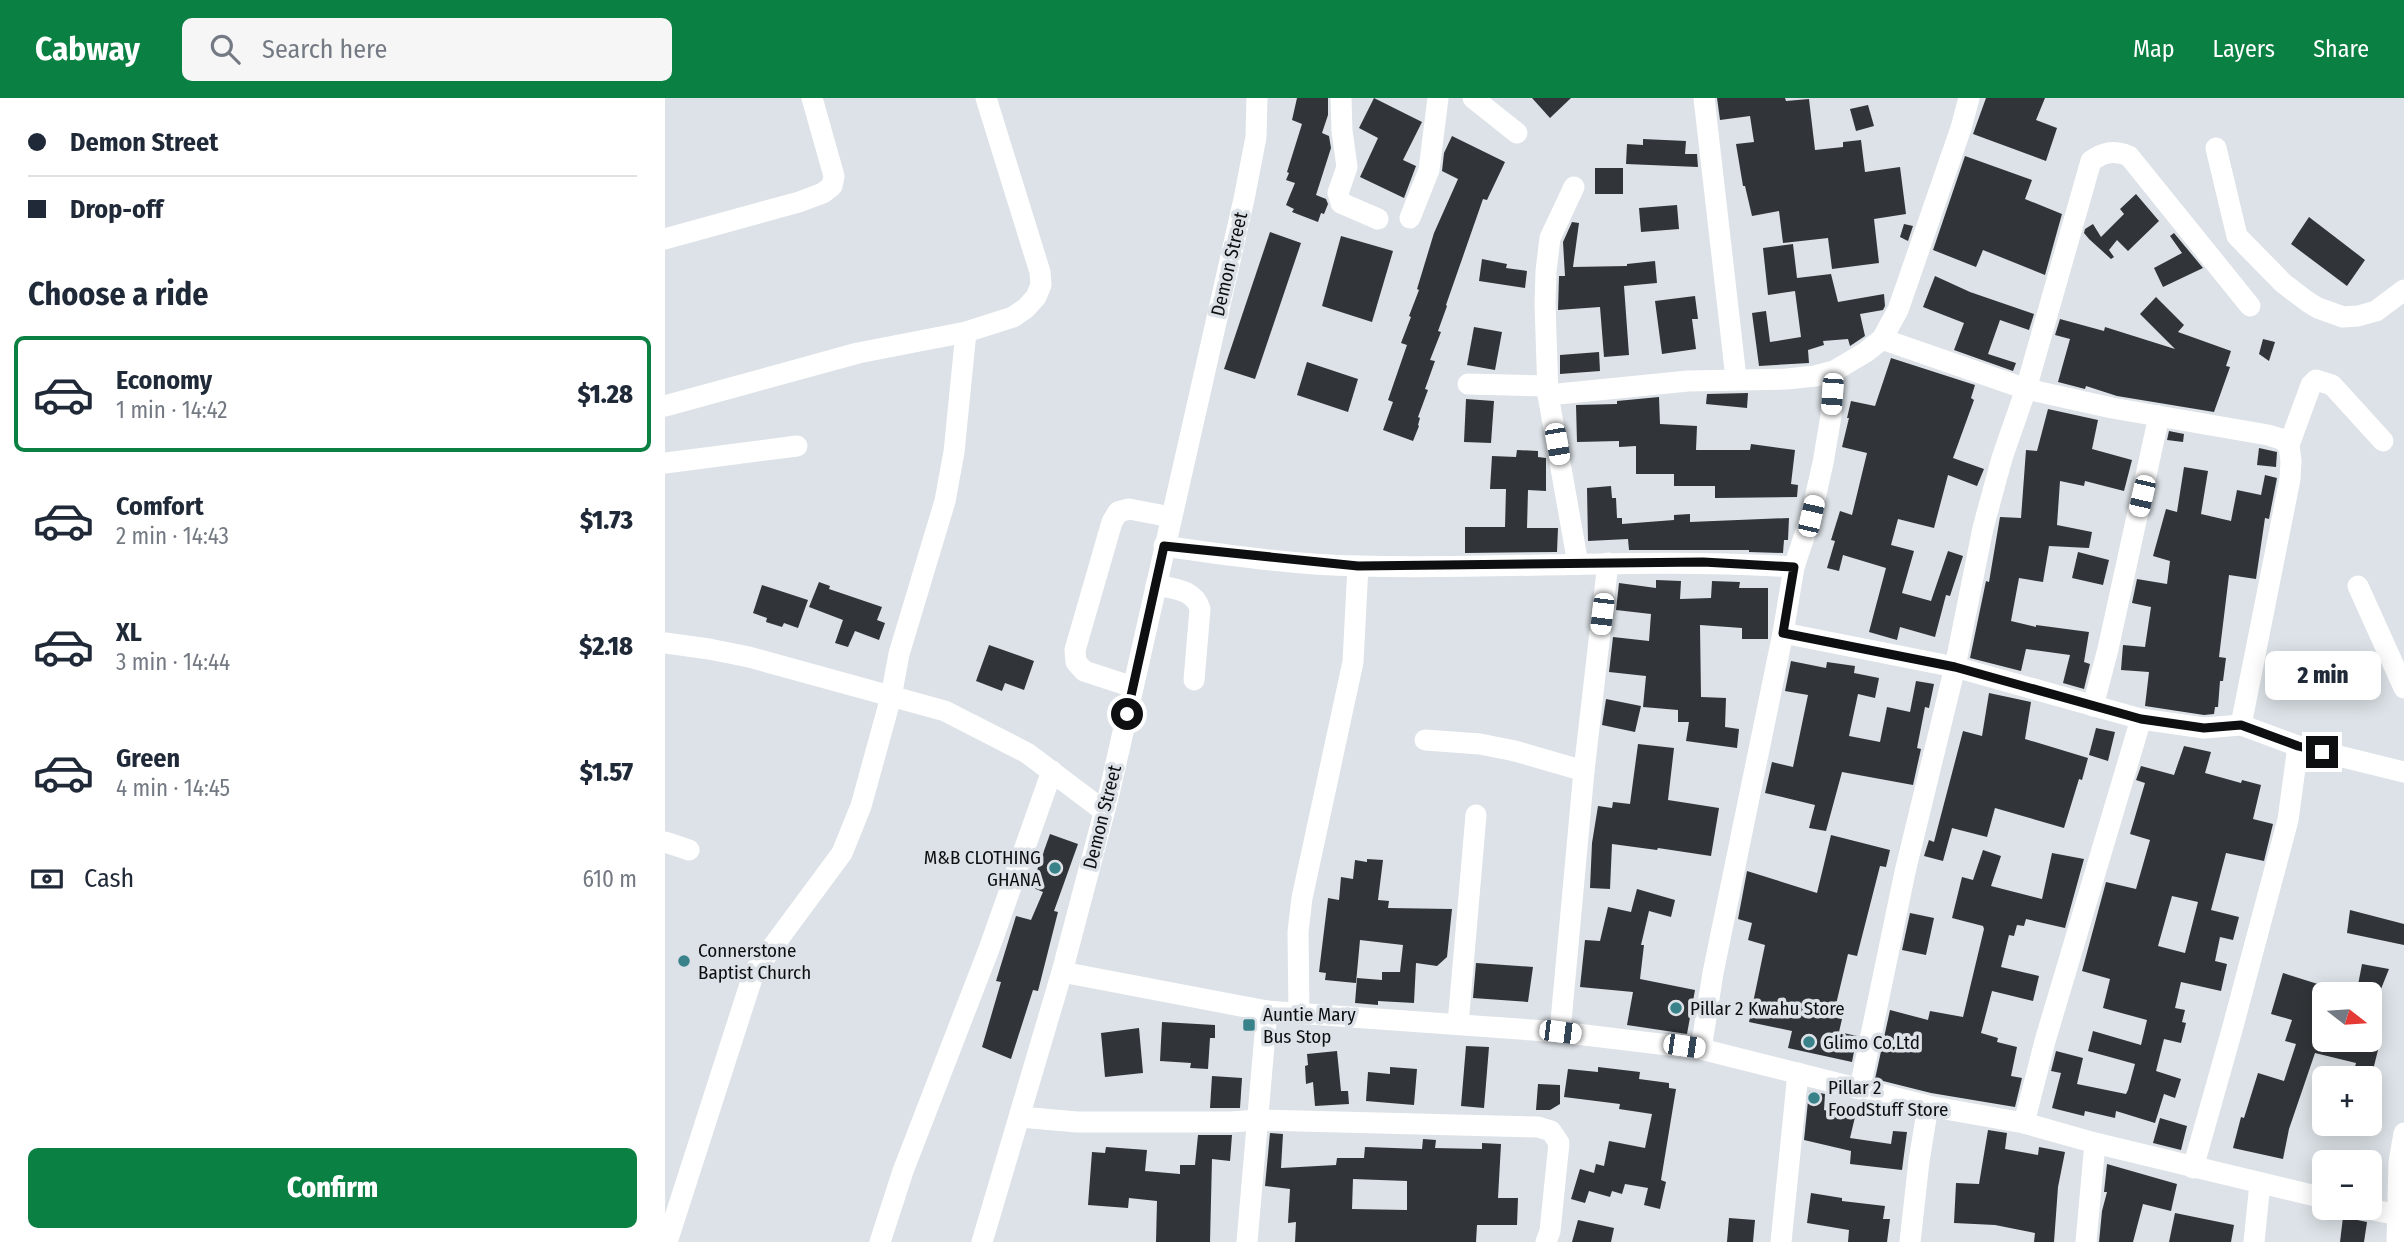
<!DOCTYPE html>
<html lang="en">
<head>
<meta charset="utf-8">
<style>
	body { margin:0; font-family:"Fira Sans Condensed",sans-serif; background:#f6f6f7; color:#1f2937; height:100vh; display:flex; flex-direction:column; font-size:26px; white-space:nowrap }
	* { box-sizing:border-box; margin:0 }
	p { font-size:23px; color:#747a83 }
	.icon { flex:none; width:38px; height:38px; fill:none; stroke:currentColor; stroke-width:2; stroke-linecap:round; stroke-linejoin:round }
	.map { position:relative; flex:1; overflow:hidden }
	.side { display:flex; flex-direction:column; background:#fff; width:665px }
	.side>* { flex:none }
	.banner { display:grid; align-content:center; height:154px; padding:0 28px; background:#fff }
	.needle { width:46px; rotate:107deg }
	.fabs { position:absolute; left:1647px; top:884px; display:grid; gap:14px }
	.fabs a { display:grid; place-items:center; width:70px; height:70px; border-radius:10px; background:#fff; box-shadow:0 4px 18px #0003; font-size:35px }
	.end { position:absolute; width:32px; height:32px; margin:-16px; border:9px solid #0d0f11; background:#fff; box-shadow:0 0 0 4px #fff }
	.from { border-radius:50% }
	.bubble { position:absolute; height:49px; border-radius:10px; background:#fff; box-shadow:0 4px 18px #0003; font-size:23px; font-weight:800; line-height:49px; text-align:center }
	.car { position:absolute; width:21px; height:42px; margin:-21px -10px; border-radius:9px; box-shadow:0 0 5px 2px #0007; background:linear-gradient(#fff 24%,#345 0 40%,#fff 0 76%,#345 0 86%,#fff 0) }
	.banner b { display:flex; align-items:center; gap:24px; height:66px; font-size:26px }
	.banner b+b { border-top:2px solid #e0e1e3 }
	.banner i { width:18px; height:18px; background:#1f2937 }
	ul { padding:0; list-style:none }
	li { display:flex; align-items:center; gap:21px; height:116px; margin:0 14px 10px; padding:0 14px; border:4px solid transparent; border-radius:10px }
	li div { flex:1 }
	li b { display:block; font-size:26px }
	li em { font-style:normal; font-weight:800 }
	li.current { border-color:#0b8043 }
	li>.icon { width:63px; height:63px; stroke-width:1.5 }
	h2 { padding:0 28px; font-size:32px; line-height:84px }
	.pay { display:flex; align-items:center; gap:18px; height:77px; padding:0 28px; font-size:26px }
	.pay p { margin-inline-start:auto }
	.button { display:flex; gap:14px; margin-top:auto; padding:14px 28px }
	.button a { flex:1; height:80px; border-radius:10px; background:#0b8043; color:#fff; font-size:28px; font-weight:800; line-height:80px; text-align:center }
	header { display:flex; align-items:center; gap:42px; box-sizing:border-box; height:98px; padding:0 35px; background:#0b8043; color:#fff }
	header strong { font-size:33px }
	nav { display:flex; gap:38px; margin-inline-start:auto; font-size:24px }
	.search { width:490px; height:63px; background:#f6f6f7; display:flex; align-items:center; gap:18px; box-sizing:border-box; padding:0 24px; border-radius:10px; color:#747a83; font-size:26px }
	main { display:flex; flex:1; min-height:0 }
	.map>svg:first-child { display:block }
	.building { fill:#313539; fill-rule:evenodd }
	.lines { fill:none; stroke-linecap:round; stroke-linejoin:round }
	.minor { stroke:#fff; stroke-width:21 }
	.route { stroke:#0d0f11; stroke-width:9 }
	.poi-dot { fill:#3a828a; stroke:#dce2e7; stroke-width:2.5 }
	.labels { text-anchor:middle; dominant-baseline:central; stroke-width:7; stroke-linejoin:round; paint-order:stroke }
	.street-label { font-size:19px; fill:#0d0f11; stroke:#dce2e7 }
	.poi-label { font-size:19px; fill:#0d0f11; stroke:#dce2e7; text-anchor:start }
</style>
</head>
<body>
<header>
<strong>Cabway</strong>
<div class="search"><svg class="icon" aria-label="search" viewBox="0 0 24 24"><circle cx="10" cy="10" r="6"/><path d="M15 15l6 6"/></svg>Search here</div>
<nav><a>Map</a><a>Layers</a><a>Share</a></nav>
</header>
<main>
<section class="side">
<div class="banner">
<b><i class="from"></i>Demon Street</b>
<b><i></i>Drop-off</b>
</div>
<h2>Choose a ride</h2>
<ul>
<li class="current"><svg class="icon" aria-label="car" viewBox="0 0 24 24"><path d="M5 17H2v-5l4-1 3-4h7l3 4 3 1v5h-3M9 17h6M6 11h13"/><circle cx="7" cy="17" r="2"/><circle cx="17" cy="17" r="2"/></svg><div><b>Economy</b><p>1 min · 14:42</p></div><em>$1.28</em></li>
<li><svg class="icon" aria-label="car" viewBox="0 0 24 24"><path d="M5 17H2v-5l4-1 3-4h7l3 4 3 1v5h-3M9 17h6M6 11h13"/><circle cx="7" cy="17" r="2"/><circle cx="17" cy="17" r="2"/></svg><div><b>Comfort</b><p>2 min · 14:43</p></div><em>$1.73</em></li>
<li><svg class="icon" aria-label="car" viewBox="0 0 24 24"><path d="M5 17H2v-5l4-1 3-4h7l3 4 3 1v5h-3M9 17h6M6 11h13"/><circle cx="7" cy="17" r="2"/><circle cx="17" cy="17" r="2"/></svg><div><b>XL</b><p>3 min · 14:44</p></div><em>$2.18</em></li>
<li><svg class="icon" aria-label="car" viewBox="0 0 24 24"><path d="M5 17H2v-5l4-1 3-4h7l3 4 3 1v5h-3M9 17h6M6 11h13"/><circle cx="7" cy="17" r="2"/><circle cx="17" cy="17" r="2"/></svg><div><b>Green</b><p>4 min · 14:45</p></div><em>$1.57</em></li>
</ul>
<div class="pay"><svg class="icon" aria-label="cash" viewBox="0 0 24 24"><path d="M3 7h18v10H3z"/><circle cx="12" cy="12" r="2"/></svg>Cash<p>610 m</p></div>
<div class="button"><a>Confirm</a></div>
</section>
<div class="map">
<svg width="1739" height="1144" viewBox="0 0 1739 1144">
	<rect width="100%" height="100%" fill="#dce2e7"/>
	<g class="building">
		<polygon points="632,0 663,0 663,17 657,35 664,38 666,50 651,97 661,101 663,106 659,116 656,115 653,124 627,114 629,111 621,107 630,85 621,82 624,75 622,74 637,26 627,22"/>
		<polygon points="709,0 757,24 738,62 751,68 739,100 695,79 713,40 694,30"/>
		<polygon points="867,0 906,0 885,20"/>
		<polygon points="1052,0 1120,0 1121,3 1144,1 1150,52 1178,49 1178,44 1196,42 1200,74 1235,69 1241,116 1209,121 1214,165 1167,171 1163,140 1118,145 1114,113 1087,118 1080,88 1078,88 1071,46 1089,44 1085,18 1055,22"/>
		<polygon points="1321,0 1380,0 1371,22 1392,30 1381,63 1308,36"/>
		<polygon points="1203,7 1209,28 1191,33 1185,11"/>
		<polygon points="787,38 840,64 822,102 818,101 781,207 782,208 773,233 776,234 765,262 770,263 760,291 763,292 753,319 755,320 753,327 754,328 748,343 718,332 728,304 723,302 742,247 736,245 746,219 744,218 754,192 752,191 769,135 793,81 777,73 779,55"/>
		<polygon points="978,41 1021,43 1020,56 1032,56 1033,69 961,66 962,46 978,47"/>
		<polygon points="1300,58 1367,82 1360,101 1397,116 1380,177 1318,152 1311,169 1268,152"/>
		<rect x="930" y="70" width="28" height="26"/>
		<polygon points="1471,96 1494,123 1463,153 1452,142 1444,152 1449,159 1446,161 1424,141 1419,135 1420,131 1428,126 1436,139 1459,116 1455,111"/>
		<polygon points="1012,107 1014,131 976,134 974,110"/>
		<polygon points="1644,119 1700,162 1682,188 1626,146"/>
		<polygon points="907,124 914,125 908,169 962,168 962,166 990,163 992,185 959,188 964,257 939,259 935,209 893,212 894,178 900,178 898,144"/>
		<polygon points="1239,126 1248,128 1243,143 1235,139"/>
		<polygon points="605,134 636,145 590,281 559,271"/>
		<polygon points="1509,135 1538,170 1498,189 1489,170 1517,155 1505,138"/>
		<polygon points="676,138 728,153 707,224 657,208"/>
		<polygon points="1128,146 1132,180 1166,176 1173,204 1219,196 1220,208 1218,212 1195,216 1200,238 1185,248 1183,241 1158,243 1159,247 1143,252 1144,265 1094,268 1087,215 1101,213 1105,244 1136,239 1130,193 1103,197 1098,150"/>
		<polygon points="817,161 842,166 841,170 862,173 860,190 814,183"/>
		<polygon points="1270,178 1305,194 1369,216 1364,232 1335,222 1323,256 1351,265 1348,273 1289,252 1299,225 1258,209"/>
		<polygon points="1030,198 1033,221 1027,221 1031,251 997,256 990,203"/>
		<polygon points="1491,199 1519,227 1513,234 1566,253 1561,268 1565,269 1549,314 1452,298 1421,288 1420,291 1393,284 1405,241 1390,237 1395,221 1439,233 1440,229 1510,251 1475,216"/>
		<polygon points="809,229 837,234 830,272 802,267"/>
		<polygon points="1598,241 1610,244 1604,263 1594,256"/>
		<polygon points="934,254 935,273 895,276 895,257"/>
		<polygon points="1226,260 1310,287 1306,300 1309,302 1288,360 1319,371 1312,388 1283,377 1269,430 1233,421 1226,447 1249,453 1237,495 1266,503 1283,453 1298,458 1285,498 1281,497 1270,539 1235,529 1232,542 1204,534 1221,470 1178,457 1174,473 1162,470 1170,443 1166,442 1175,413 1187,417 1202,355 1177,349 1184,320 1182,320 1186,303 1210,308"/>
		<polygon points="642,264 693,281 683,314 632,297"/>
		<polygon points="1083,295 1082,310 1041,306 1042,296"/>
		<polygon points="994,299 995,326 1032,328 1031,352 1085,352 1086,346 1130,352 1126,386 1133,387 1132,399 1050,400 1050,388 1009,388 1009,376 971,376 971,348 954,349 954,343 912,344 911,307 952,306 952,303"/>
		<polygon points="801,301 829,303 826,345 799,344"/>
		<polygon points="1383,311 1433,322 1427,351 1467,362 1459,393 1420,383 1419,388 1395,383 1392,427 1427,434 1424,450 1384,448 1378,484 1354,480 1346,523 1371,529 1371,527 1424,534 1419,564 1425,566 1419,591 1398,585 1405,557 1361,551 1356,573 1305,560 1321,483 1324,484 1335,419 1356,420 1361,352 1372,353"/>
		<polygon points="1504,333 1519,336 1518,344 1502,342"/>
		<polygon points="1594,350 1612,354 1611,369 1592,367"/>
		<polygon points="852,352 873,353 873,359 881,360 881,393 863,392 862,430 893,430 892,454 800,455 800,429 840,429 841,391 825,391 827,358 851,359"/>
		<polygon points="1519,369 1543,373 1536,416 1566,423 1572,392 1596,397 1600,377 1612,380 1604,421 1600,420 1591,481 1564,477 1554,559 1561,560 1558,583 1555,583 1553,609 1550,609 1549,616 1539,617 1480,608 1484,574 1456,572 1458,547 1480,549 1486,509 1467,505 1472,481 1502,486 1505,463 1488,458 1501,411 1512,414"/>
		<polygon points="946,388 947,400 951,400 952,420 957,420 957,426 1009,422 1009,417 1025,416 1025,424 1124,420 1123,442 1119,442 1118,455 1084,454 1084,452 964,452 963,441 923,443 922,390"/>
		<polygon points="1413,454 1444,462 1438,487 1407,480"/>
		<polygon points="991,482 1016,483 1015,501 1046,500 1047,483 1075,484 1074,490 1103,490 1103,541 1077,541 1077,530 1035,527 1036,599 1061,600 1060,629 1074,631 1072,650 1021,643 1024,624 1013,624 1013,612 978,609 981,578 944,574 948,539 984,543 986,516 951,512 954,485 991,490"/>
		<polygon points="154,484 165,488 164,491 217,509 212,522 220,525 214,542 190,533 183,549 170,545 178,522 144,509"/>
		<polygon points="97,487 143,502 133,530 119,525 117,529 101,524 102,520 88,515"/>
		<polygon points="324,547 369,563 359,592 340,585 337,593 311,583"/>
		<polygon points="1126,563 1161,570 1162,564 1190,568 1189,575 1214,580 1210,600 1193,596 1184,638 1215,644 1222,609 1245,614 1251,583 1269,586 1264,610 1260,609 1252,650 1256,651 1248,687 1177,674 1161,733 1144,730 1150,707 1100,695 1107,664 1128,669 1143,597 1120,593"/>
		<polygon points="1324,595 1366,604 1360,641 1423,660 1417,682 1414,681 1399,730 1330,710 1322,739 1287,730 1278,763 1259,758 1264,742 1269,744 1298,633 1317,638"/>
		<polygon points="941,601 976,608 970,634 937,627"/>
		<polygon points="1431,630 1450,634 1443,663 1424,657"/>
		<polygon points="973,646 1009,650 1003,702 1054,710 1046,758 993,750 992,752 947,746 945,791 925,790 927,745 933,708 947,710 948,704 965,706"/>
		<path d="M1519 648 1546 654 1540 675 1576 685 1577 682 1596 687 1588 721 1608 726 1599 763 1561 755 1546 812 1574 819 1568 842 1555 839 1550 863 1562 866 1556 893 1516 884 1510 910 1520 912 1517 924 1521 925 1516 945 1499 941 1491 973 1516 981 1510 1000 1499 996 1490 1025 1451 1013 1450 1020 1420 1013 1419 1018 1387 1010 1396 975 1386 973 1391 953 1418 960 1412 986 1461 996 1463 992 1470 966 1423 953 1428 933 1476 947 1482 922 1438 910 1445 881 1417 873 1441 784 1471 791 1485 742 1465 736 1480 685 1471 682 1476 668 1509 677ZM1507 798 1533 804 1520 855 1493 848Z"/>
		<polygon points="385,736 413,746 389,813 393,814 373,893 368,892 346,961 317,949 336,884 331,883 351,818 366,822 378,794 366,789"/>
		<polygon points="1166,737 1225,752 1221,769 1215,768 1192,858 1183,856 1168,919 1177,921 1174,934 1192,938 1187,964 1123,950 1127,933 1084,924 1100,847 1083,842 1087,825 1073,821 1082,773 1152,795"/>
		<polygon points="1318,752 1336,758 1326,788 1377,801 1387,755 1419,761 1400,830 1361,821 1359,828 1352,827 1349,838 1344,837 1336,869 1374,878 1368,903 1327,893 1316,935 1333,940 1332,944 1352,949 1346,978 1357,980 1350,1009 1266,995 1210,981 1225,912 1263,922 1265,913 1298,919 1319,831 1318,828 1287,820 1297,779 1308,782"/>
		<polygon points="702,761 718,762 713,802 724,803 723,810 787,811 782,859 772,868 751,865 749,905 713,903 713,907 690,905 692,880 717,882 717,874 735,874 738,847 695,842 691,885 660,882 661,875 654,874 663,800 674,802 676,779 688,781 690,762 702,764"/>
		<polygon points="972,791 1010,802 1006,819 984,813 976,847 979,847 975,881 1030,892 1022,936 962,927 968,894 915,889 920,842 935,843 943,809 966,814"/>
		<polygon points="1685,812 1739,826 1739,847 1682,835"/>
		<polygon points="1245,815 1269,820 1261,857 1237,852"/>
		<polygon points="811,865 868,869 863,904 808,900"/>
		<polygon points="1697,866 1724,871 1716,891 1693,887"/>
		<polygon points="1618,875 1659,888 1659,910 1653,934 1657,935 1655,942 1685,942 1714,948 1706,980 1687,980 1691,965 1650,955 1624,1031 1618,1061 1568,1050 1576,1019 1579,1020 1593,975 1619,983 1631,946 1620,943 1627,922 1606,916"/>
		<polygon points="497,924 550,927 550,940 545,940 543,971 525,970 526,965 495,963"/>
		<polygon points="474,930 478,975 440,979 436,935"/>
		<polygon points="801,948 824,949 819,1010 796,1008"/>
		<polygon points="672,953 676,993 683,993 684,1006 650,1008 648,984 641,986 640,968 643,967 642,956"/>
		<polygon points="725,969 752,971 749,1007 701,1003 703,974 725,976"/>
		<polygon points="933,969 975,974 974,981 1004,985 1004,990 1011,991 996,1082 1001,1084 995,1111 979,1107 983,1090 960,1086 957,1096 947,1093 945,1099 924,1093 920,1105 906,1101 915,1071 929,1075 931,1066 939,1068 944,1043 980,1050 987,1016 954,1011 955,1006 899,999 903,971 933,974"/>
		<polygon points="547,978 577,980 575,1010 545,1010"/>
		<polygon points="873,986 895,987 895,1006 885,1012 871,1012"/>
		<polygon points="1144,993 1160,996 1159,1012 1190,1019 1185,1040 1226,1046 1228,1033 1242,1034 1237,1072 1185,1066 1186,1053 1139,1042"/>
		<polygon points="1495,1020 1522,1028 1516,1052 1488,1045"/>
		<polygon points="1323,1032 1342,1035 1340,1051 1373,1057 1374,1049 1400,1054 1393,1089 1389,1144 1369,1144 1370,1135 1330,1127 1289,1125 1291,1085 1314,1086"/>
		<path d="M605 1035 618 1036 616 1070 671 1067 672 1060H699L700 1049 757 1051 758 1041 771 1042 770 1050 817 1051V1045L836 1046 833 1100H853L852 1127H812L811 1144H630L631 1124 623 1125 625 1091 600 1088ZM688 1081 742 1083V1112L687 1111Z"/>
		<polygon points="533,1037 567,1037 565,1063 547,1061 545,1144 491,1144 492,1103 464,1100 463,1110 423,1107 427,1054 440,1055 441,1049 482,1052 480,1073 515,1076 515,1067 530,1067"/>
		<polygon points="1442,1066 1512,1086 1506,1113 1478,1106 1468,1144 1434,1144 1437,1113 1442,1094 1439,1094"/>
		<polygon points="1146,1095 1177,1100 1177,1103 1220,1108 1218,1121 1225,1121 1222,1144 1183,1144 1184,1132 1142,1125"/>
		<polygon points="1510,1115 1569,1127 1566,1144 1504,1144"/>
		<polygon points="1678,1119 1702,1124 1699,1144 1675,1144"/>
		<polygon points="1064,1120 1090,1122 1088,1144 1062,1144"/>
		<polygon points="913,1122 949,1130 946,1144 907,1144"/>
	</g>
	<g class="lines">
		<g class="minor">
			<polyline points="676,0 677,33 682,69 673,95 676,105 713,121"/>
			<polyline points="808,0 852,35"/>
			<polyline points="1039,0 1071,280"/>
			<polyline points="1551,50 1572,138 1618,185 1643,204 1653,210 1678,219 1693,218 1711,213 1739,192"/>
			<polyline points="909,89 885,140 881,173 880,206 883,297 913,466"/>
			<polyline points="745,120 764,72 773,0"/>
			<polyline points="0,141 134,104 158,95 167,88 169,78 147,0"/>
			<polyline points="1217,241 1361,291 1447,310 1603,337 1616,341 1624,347"/>
			<polyline points="803,286 883,288"/>
			<polyline points="883,297 1023,283 1122,281 1150,278 1169,273 1201,254 1217,241 1233,212 1296,30 1304,0"/>
			<polyline points="0,308 193,255 301,234 348,219 361,210 371,199 376,187 375,174 321,0"/>
			<polyline points="0,365 132,348"/>
			<path d="M499 448C563 457 629 467 694 468 839 472 984 459 1129 469"/>
			<path d="M491 487C509 491 529 491 535 511L529 582"/>
			<polyline points="1693,488 1739,590"/>
			<polyline points="1118,535 1290,569 1476,621 1539,630 1576,627 1633,648 1739,674"/>
			<polyline points="0,545 44,551 84,559 280,613 362,655 439,713"/>
			<polyline points="468,589 419,573 411,564 410,552 447,424 453,414 464,411 506,419"/>
			<polyline points="1428,608 1443,551 1494,318"/>
			<polyline points="1576,627 1625,381 1626,363 1624,347 1646,287 1651,282 1667,287 1718,343"/>
			<polyline points="760,642 815,646 850,653 919,673"/>
			<polyline points="0,744 24,752"/>
			<polyline points="397,874 602,913 895,934 1036,951 1263,1008 1359,1025 1430,1045 1659,1100"/>
			<polyline points="634,916 633,834 637,800 688,564 693,468"/>
			<polyline points="793,926 811,717"/>
			<polyline points="895,934 919,673 943,465"/>
			<polyline points="1036,951 1048,875 1118,535 1129,469 1146,418 1158,365 1166,318 1169,273"/>
			<path d="M1195 990 1240 774 1290 569 1318 430 1337 360 1361 291 1426 63C1439 54 1448 52 1464 58L1585 208"/>
			<polyline points="355,1019 412,1024 566,1024 592,1022 873,1029 886,1033 894,1045 885,1133 881,1144"/>
			<polyline points="1359,1025 1380,943 1476,621"/>
			<polyline points="1528,1070 1567,932 1623,722 1633,648"/>
			<polyline points="1698,1110 1739,1118"/>
			<polyline points="2,1144 89,874 177,755 196,708 226,599 234,556 280,403 289,354 301,234"/>
			<polyline points="215,1144 238,1073 324,851 387,673"/>
			<polyline points="317,1144 397,874 444,696 579,101 591,39 592,0"/>
			<polyline points="582,1144 602,913"/>
			<polyline points="1116,1144 1133,975"/>
			<polyline points="1245,1144 1254,1063 1263,1008"/>
			<polyline points="1421,1144 1430,1045"/>
			<polyline points="1589,1144 1595,1085"/>
			<polyline points="1732,1144 1734,1064 1739,1035"/>
		</g>
	</g>
	<g class="lines">
		<polyline class="route" points="462,616 499,448 693,468 1038,464 1129,469 1118,535 1290,569 1476,621 1539,630 1576,627 1633,648 1657,654"/>
	</g>
	<g class="poi-dot">
		<circle cx="390" cy="770" r="7"/>
		<circle cx="19" cy="863" r="7"/>
		<circle cx="1011" cy="910" r="7"/>
		<rect x="577" y="920" width="14" height="14" rx="3.5"/>
		<circle cx="1144" cy="944" r="7"/>
		<circle cx="1149" cy="1000" r="7"/>
	</g>
	<g class="labels">
		<g class="street-label">
			<text transform="translate(564 166) rotate(-77)">Demon Street</text>
			<text transform="translate(437 719) rotate(-76)">Demon Street</text>
		</g>
		<g class="poi-label">
			<text x="376" y="759" text-anchor="end">M&amp;B CLOTHING<tspan x="376" dy="22">GHANA</tspan></text>
			<text x="33" y="852">Connerstone<tspan x="33" dy="22">Baptist Church</tspan></text>
			<text x="1025" y="910">Pillar 2 Kwahu Store</text>
			<text x="598" y="916">Auntie Mary<tspan x="598" dy="22">Bus Stop</tspan></text>
			<text x="1158" y="944">Glimo Co.Ltd</text>
			<text x="1163" y="989">Pillar 2<tspan x="1163" dy="22">FoodStuff Store</tspan></text>
		</g>
	</g>
</svg>
<div class="fabs">
<a><svg class="needle" viewBox="-14 -14 28 28"><path d="M0-13l5 13h-10z" fill="#e53935"/><path d="M0 13l5-13h-10z" fill="#747a83"/></svg></a>
<a>+</a>
<a>−</a>
</div>
<i class="end from" style="left:462px;top:616px"></i>
<i class="end" style="left:1657px;top:654px"></i>
<div class="bubble" style="left:1600px;top:553px;width:116px">2 min</div>
<i class="car" style="left:1167px;top:296px;rotate:184deg"></i>
<i class="car" style="left:892px;top:346px;rotate:170deg"></i>
<i class="car" style="left:1477px;top:398px;rotate:193deg"></i>
<i class="car" style="left:1146px;top:418px;rotate:13deg"></i>
<i class="car" style="left:937px;top:516px;rotate:187deg"></i>
<i class="car" style="left:895px;top:934px;rotate:97deg"></i>
<i class="car" style="left:1019px;top:948px;rotate:98deg"></i>
</div>
</main>
</body>
</html>
